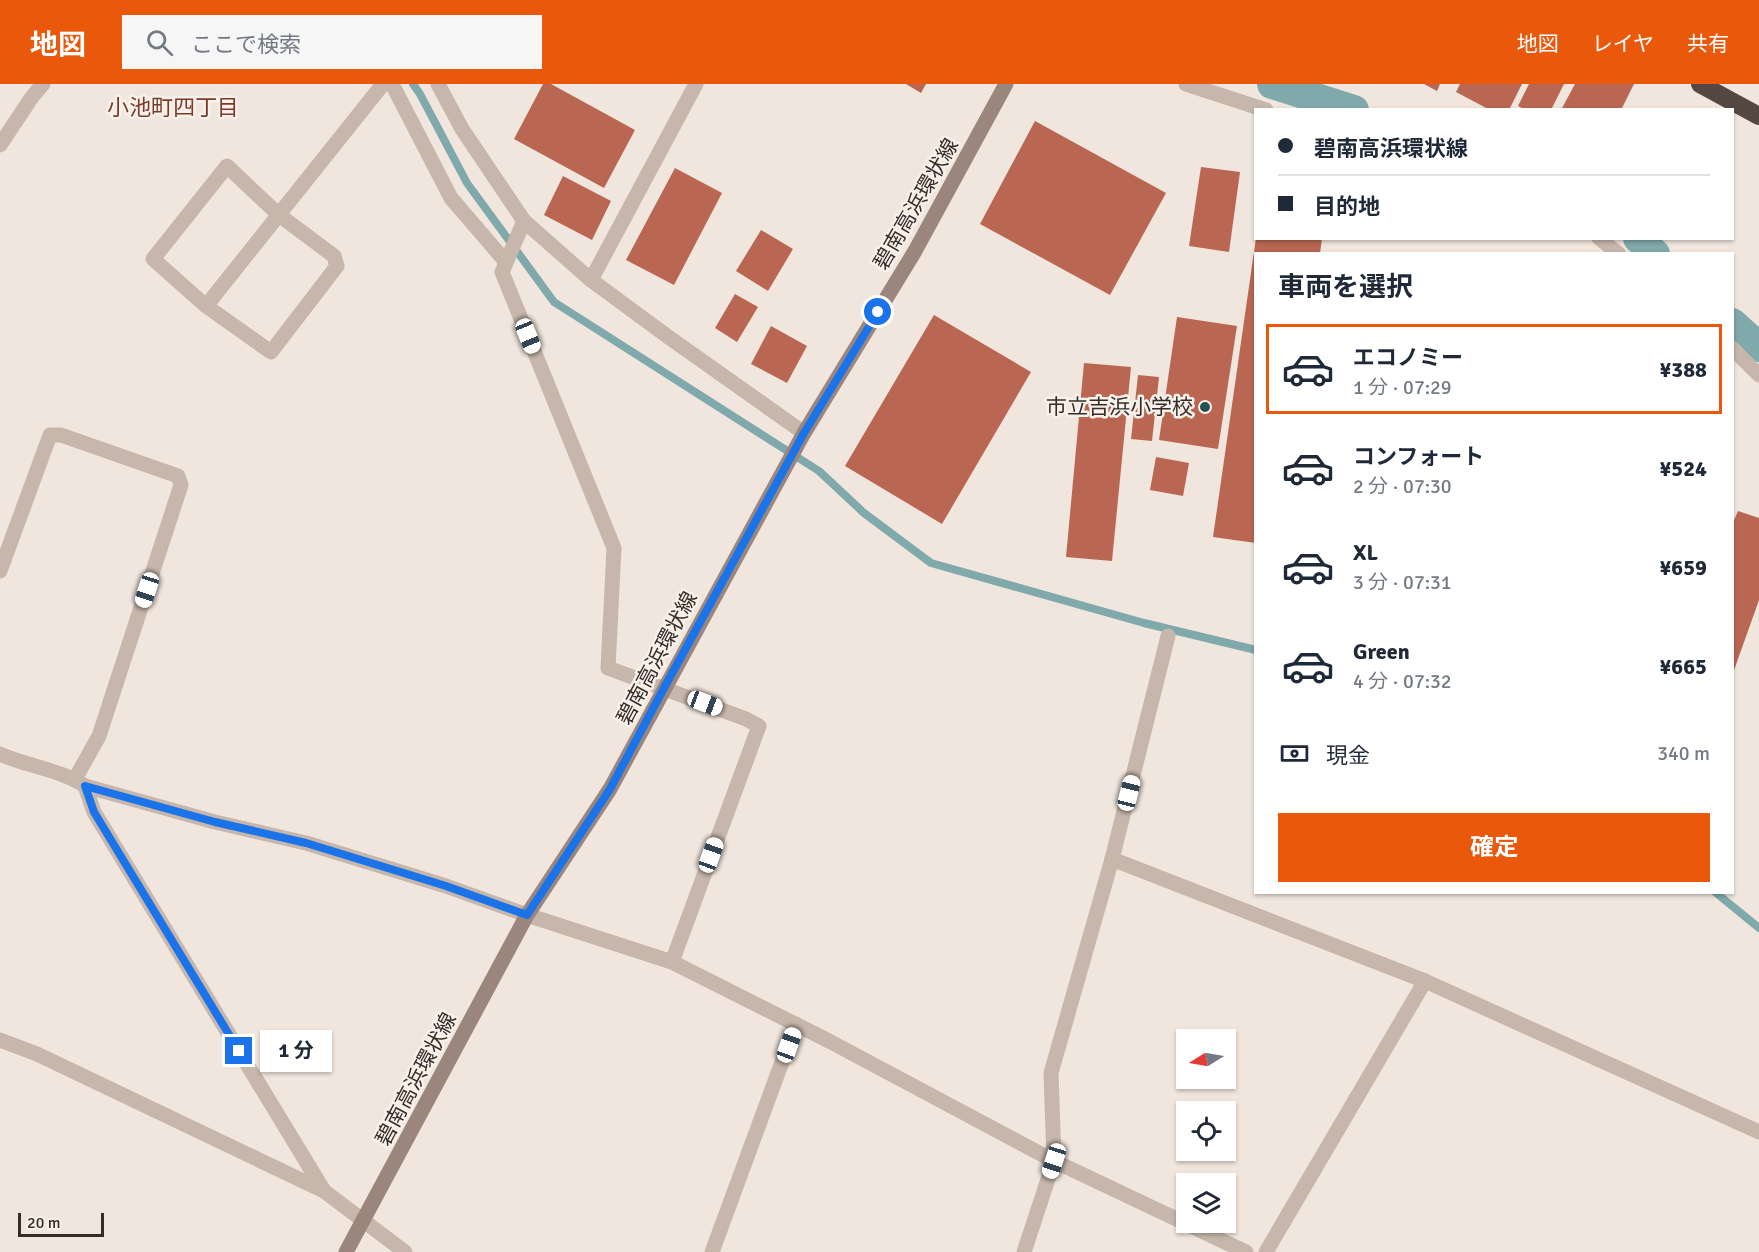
<!DOCTYPE html>
<html lang="ja">
<head>
<meta charset="utf-8">
<style>
	body { margin:0; font-family:Signika,"Noto Sans JP",sans-serif; background:#f6f6f7; color:#1f2937; height:100vh; display:flex; flex-direction:column; font-size:22px; white-space:nowrap }
	* { box-sizing:border-box; margin:0 }
	p { font-size:20px; color:#747a83 }
	.icon { flex:none; width:33px; height:33px; fill:none; stroke:currentColor; stroke-width:2; stroke-linecap:round; stroke-linejoin:round }
	.map { position:relative; flex:1; overflow:hidden }
	.drawer { position:absolute; left:1254px; top:168px; width:480px; height:642px; display:flex; flex-direction:column; background:#fff; border-radius:0px; box-shadow:0 2px 4px #0004 }
	.drawer>* { flex:none }
	.guide { position:absolute; left:1254px; top:24px; width:480px; height:132px; border-radius:0px; box-shadow:0 2px 4px #0004; display:grid; align-content:center; height:132px; padding:0 24px; background:#fff }
	.needle { width:39px; rotate:259deg }
	.controls { position:absolute; left:1176px; top:945px; display:grid; gap:12px }
	.controls a { display:grid; place-items:center; width:60px; height:60px; border-radius:0px; background:#fff; box-shadow:0 2px 4px #0004; font-size:30px }
	.scale { position:absolute; left:18px; bottom:15px; width:86px; box-sizing:border-box; padding-left:6px; border:3px solid #352c29; border-top:0; font-size:16px; line-height:21px; white-space:nowrap; color:#352c29; -webkit-text-stroke:4px #f8f1e9; paint-order:stroke }
	.end { position:absolute; width:27px; height:27px; margin:-14px; border:8px solid #1a73e8; background:#fff; box-shadow:0 0 0 3px #fff }
	.from { border-radius:50% }
	.bubble { position:absolute; height:42px; border-radius:0px; background:#fff; box-shadow:0 2px 4px #0004; font-size:20px; font-weight:700; line-height:42px; text-align:center }
	.car { position:absolute; width:18px; height:36px; margin:-18px -9px; border-radius:8px; box-shadow:0 0 4px 2px #0007; background:linear-gradient(#fff 24%,#345 0 40%,#fff 0 76%,#345 0 86%,#fff 0) }
	.guide b { display:flex; align-items:center; gap:21px; height:57px; font-size:22px }
	.guide b+b { border-top:2px solid #e0e1e3 }
	.guide i { width:15px; height:15px; background:#1f2937 }
	ul { padding:0; list-style:none }
	li { display:flex; align-items:center; gap:18px; height:90px; margin:0 12px 9px; padding:0 12px; border:3px solid transparent; border-radius:0px }
	li div { flex:1 }
	li b { display:block; font-size:22px }
	li em { font-style:normal; font-weight:700 }
	li.selected { border-color:#ea580c }
	li>.icon { width:54px; height:54px; stroke-width:1.5 }
	h2 { padding:0 24px; font-size:27px; line-height:72px }
	.pay { display:flex; align-items:center; gap:15px; height:66px; padding:0 24px; font-size:22px }
	.pay p { margin-inline-start:auto }
	.button { display:flex; gap:12px; margin-top:auto; padding:12px 24px }
	.button a { flex:1; height:69px; border-radius:0px; background:#ea580c; color:#fff; font-size:24px; font-weight:700; line-height:69px; text-align:center }
	header { display:flex; align-items:center; gap:36px; box-sizing:border-box; height:84px; padding:0 30px; background:#ea580c; color:#fff }
	header strong { font-size:28px }
	nav { display:flex; gap:33px; margin-inline-start:auto; font-size:21px }
	.search { width:420px; height:54px; background:#f6f6f7; display:flex; align-items:center; gap:15px; box-sizing:border-box; padding:0 21px; border-radius:0px; color:#747a83; font-size:22px }
	.map>svg:first-child { display:block }
	.lines { fill:none; stroke-linecap:round; stroke-linejoin:round }
	.stream { stroke:#7fa9aa; stroke-width:8 }
	.canal { stroke:#7fa9aa; stroke-width:30 }
	.building { fill:#b96752 }
	.street { stroke:#c6b6ab; stroke-width:15 }
	.secondary { stroke:#9a867c; stroke-width:15 }
	.highway { stroke:#554741; stroke-width:18 }
	.route { stroke:#1a73e8; stroke-width:8 }
	.poi-dot { fill:#235052; stroke:#f8f1e9; stroke-width:2 }
	.labels { text-anchor:middle; dominant-baseline:central; stroke-width:5; stroke-linejoin:round; paint-order:stroke }
	.street-label { font-size:21px; fill:#352c29; stroke:#f8f1e9 }
	.poi-label { font-size:21px; fill:#352c29; stroke:#f8f1e9; text-anchor:end }
	.neighbourhood-label { font-size:22px; fill:#7b3b2b; stroke:#f8f1e9 }
</style>
</head>
<body>
<header>
<strong>地図</strong>
<div class="search"><svg class="icon" aria-label="search" viewBox="0 0 24 24"><circle cx="10" cy="10" r="6"/><path d="M15 15l6 6"/></svg>ここで検索</div>
<nav><a>地図</a><a>レイヤ</a><a>共有</a></nav>
</header>
<div class="map">
<svg width="1759" height="1168" viewBox="0 0 1759 1168">
	<rect width="100%" height="100%" fill="#f0e6dd"/>
	<g class="lines">
		<g class="stream">
			<polyline points="413,0 420,10 467,99 554,218 819,387 864,429 931,479 1144,539 1256,566"/>
			<polyline points="1715,808 1759,844"/>
		</g>
		<g class="canal">
			<polyline points="1272,0 1354,26"/>
			<polyline points="1638,154 1655,170"/>
			<polyline points="1732,239 1759,263"/>
		</g>
	</g>
	<g class="building">
		<polygon points="543,0 551,0 635,46 604,104 514,55"/>
		<polygon points="906,0 926,0 921,9"/>
		<polygon points="1424,0 1440,0 1437,7"/>
		<polygon points="1460,0 1522,0 1509,26 1490,26 1456,8"/>
		<polygon points="1529,0 1564,0 1551,26 1526,26 1518,22"/>
		<polygon points="1575,0 1634,0 1621,26 1561,26"/>
		<polygon points="1035,37 1166,109 1110,211 980,140"/>
		<polygon points="1201,83 1240,88 1229,168 1189,162"/>
		<polygon points="675,84 722,109 674,201 626,176"/>
		<polygon points="563,92 611,117 592,156 544,131"/>
		<polygon points="761,146 793,165 768,207 736,187"/>
		<polygon points="1256,154 1322,154 1320,170 1256,170 1256,459 1213,453"/>
		<polygon points="735,210 758,223 737,258 715,244"/>
		<polygon points="934,231 1031,288 942,440 845,382"/>
		<polygon points="1177,233 1237,242 1218,365 1159,356"/>
		<polygon points="771,242 807,262 787,299 751,280"/>
		<polygon points="1084,279 1131,283 1112,477 1066,473"/>
		<polygon points="1138,291 1159,293 1152,357 1131,355"/>
		<polygon points="1156,373 1189,379 1183,412 1150,406"/>
		<polygon points="1738,427 1759,434 1759,516 1733,589 1732,441"/>
	</g>
	<g class="lines">
		<g class="street">
			<polyline points="392,0 451,114 506,178"/>
			<polyline points="438,0 462,45 524,137 591,196 667,252 804,349"/>
			<polyline points="1186,0 1266,26"/>
			<polyline points="0,61 32,13 43,0"/>
			<polyline points="524,137 502,188 614,464 608,584 746,635 759,642 672,878"/>
			<polyline points="1599,154 1619,170"/>
			<polyline points="591,196 696,0"/>
			<polyline points="206,222 271,268 337,182 334,172 279,131 227,82 153,175 206,222 383,0"/>
			<polyline points="1732,264 1759,291"/>
			<polyline points="0,487 50,351 61,351 178,392 181,401 99,652 75,695"/>
			<path d="M0 670C27 682 61 686 85 702L215 738 306 759 446 802 527 831 672 878 829 957 1054 1077 1246 1168"/>
			<polyline points="85,702 94,728 324,1107"/>
			<polyline points="1112,775 1425,897 1759,1048"/>
			<polyline points="0,956 37,970 324,1107 405,1168"/>
			<polyline points="712,1168 796,940"/>
			<polyline points="1024,1168 1054,1077 1051,989 1112,775 1168,552"/>
			<polyline points="1266,1168 1425,897"/>
		</g>
		<polyline class="secondary" points="346,1168 527,831 610,705 804,349 915,167 1006,0"/>
		<polyline class="highway" points="1700,0 1759,32"/>
	</g>
	<g class="lines">
		<polyline class="route" points="239,967 94,728 85,702 215,738 306,759 446,802 527,831 610,705 664,604 804,349 878,228"/>
	</g>
	<circle class="poi-dot" cx="1205" cy="323" r="6"/>
	<g class="labels">
		<g class="street-label">
			<text transform="translate(916 120) rotate(-60)">碧南高浜環状線</text>
			<text transform="translate(657 574) rotate(-62)">碧南高浜環状線</text>
			<text transform="translate(416 995) rotate(-62)">碧南高浜環状線</text>
		</g>
		<g class="poi-label">
			<text x="1193" y="323">市立吉浜小学校</text>
		</g>
		<g class="neighbourhood-label">
			<text x="173" y="23">小池町四丁目</text>
		</g>
	</g>
</svg>
<div class="controls">
<a><svg class="needle" viewBox="-14 -14 28 28"><path d="M0-13l5 13h-10z" fill="#e53935"/><path d="M0 13l5-13h-10z" fill="#747a83"/></svg></a>
<a><svg class="icon" aria-label="locate" viewBox="0 0 24 24"><circle cx="12" cy="12" r="6"/><path d="M12 2v4M12 18v4M2 12h4M18 12h4"/></svg></a>
<a><svg class="icon" aria-label="layers" viewBox="0 0 24 24"><path d="M12 4l9 5-9 5-9-5zM3 14l9 5 9-5"/></svg></a>
</div>
<div class="scale">20 m</div>
<i class="end from" style="left:878px;top:228px"></i>
<i class="end" style="left:239px;top:967px"></i>
<div class="bubble" style="left:260px;top:946px;width:72px">1 分</div>
<i class="car" style="left:528px;top:252px;rotate:158deg"></i>
<i class="car" style="left:147px;top:506px;rotate:198deg"></i>
<i class="car" style="left:705px;top:619px;rotate:111deg"></i>
<i class="car" style="left:1129px;top:709px;rotate:14deg"></i>
<i class="car" style="left:711px;top:771px;rotate:20deg"></i>
<i class="car" style="left:789px;top:961px;rotate:20deg"></i>
<i class="car" style="left:1054px;top:1077px;rotate:198deg"></i>
<div class="guide">
<b><i class="from"></i>碧南高浜環状線</b>
<b><i></i>目的地</b>
</div>
<section class="drawer">
<h2>車両を選択</h2>
<ul>
<li class="selected"><svg class="icon" aria-label="car" viewBox="0 0 24 24"><path d="M5 17H2v-5l4-1 3-4h7l3 4 3 1v5h-3M9 17h6M6 11h13"/><circle cx="7" cy="17" r="2"/><circle cx="17" cy="17" r="2"/></svg><div><b>エコノミー</b><p>1 分 · 07:29</p></div><em>¥388</em></li>
<li><svg class="icon" aria-label="car" viewBox="0 0 24 24"><path d="M5 17H2v-5l4-1 3-4h7l3 4 3 1v5h-3M9 17h6M6 11h13"/><circle cx="7" cy="17" r="2"/><circle cx="17" cy="17" r="2"/></svg><div><b>コンフォート</b><p>2 分 · 07:30</p></div><em>¥524</em></li>
<li><svg class="icon" aria-label="car" viewBox="0 0 24 24"><path d="M5 17H2v-5l4-1 3-4h7l3 4 3 1v5h-3M9 17h6M6 11h13"/><circle cx="7" cy="17" r="2"/><circle cx="17" cy="17" r="2"/></svg><div><b>XL</b><p>3 分 · 07:31</p></div><em>¥659</em></li>
<li><svg class="icon" aria-label="car" viewBox="0 0 24 24"><path d="M5 17H2v-5l4-1 3-4h7l3 4 3 1v5h-3M9 17h6M6 11h13"/><circle cx="7" cy="17" r="2"/><circle cx="17" cy="17" r="2"/></svg><div><b>Green</b><p>4 分 · 07:32</p></div><em>¥665</em></li>
</ul>
<div class="pay"><svg class="icon" aria-label="cash" viewBox="0 0 24 24"><path d="M3 7h18v10H3z"/><circle cx="12" cy="12" r="2"/></svg>現金<p>340 m</p></div>
<div class="button"><a>確定</a></div>
</section>
</div>
</body>
</html>
